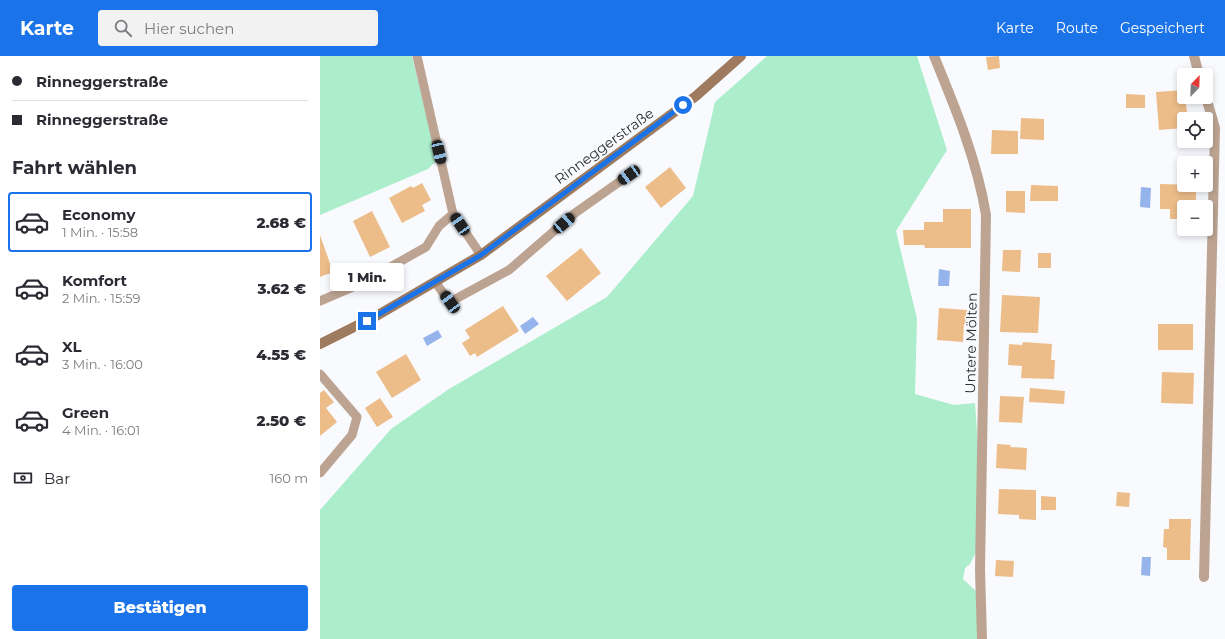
<!DOCTYPE html>
<html lang="de">
<head>
<meta charset="utf-8">
<style>
	body { margin:0; font-family:Montserrat,sans-serif; background:#f2f2f3; color:#2b2b33; height:100vh; display:flex; flex-direction:column; font-size:15px; white-space:nowrap }
	* { box-sizing:border-box; margin:0 }
	p { font-size:13px; color:#7c7c81 }
	.icon { flex:none; width:22px; height:22px; fill:none; stroke:currentColor; stroke-width:2; stroke-linecap:round; stroke-linejoin:round }
	.map { position:relative; flex:1; overflow:hidden }
	.sheet { display:flex; flex-direction:column; background:#fff; width:320px }
	.sheet>* { flex:none }
	.hud { display:grid; align-content:center; height:88px; padding:0 12px; background:#fff }
	.needle { width:26px; rotate:23deg }
	.fabs { position:absolute; left:857px; top:12px; display:grid; gap:8px }
	.fabs a { display:grid; place-items:center; width:36px; height:36px; border-radius:4px; background:#fff; box-shadow:0 2px 6px #0003; font-size:20px }
	.end { position:absolute; width:18px; height:18px; margin:-9px; border:5px solid #1a73e8; background:#fff; box-shadow:0 0 0 2px #fff }
	.from { border-radius:50% }
	.bubble { position:absolute; height:28px; border-radius:4px; background:#fff; box-shadow:0 2px 6px #0003; font-size:13px; font-weight:800; line-height:28px; text-align:center }
	.car { position:absolute; width:12px; height:24px; margin:-12px -6px; border-radius:5px; box-shadow:0 0 3px 1px #0007; background:linear-gradient(#222 24%,#8ab4d8 0 40%,#222 0 76%,#8ab4d8 0 86%,#222 0) }
	.hud b { display:flex; align-items:center; gap:14px; height:38px; font-size:15px }
	.hud b+b { border-top:1px solid #e1e1e2 }
	.hud i { width:10px; height:10px; background:#2b2b33 }
	ul { padding:0; list-style:none }
	li { display:flex; align-items:center; gap:12px; height:60px; margin:0 8px 6px; padding:0 4px; border:2px solid transparent; border-radius:4px }
	li div { flex:1 }
	li b { display:block; font-size:15px }
	li em { font-style:normal; font-weight:800 }
	li.selected { border-color:#1a73e8 }
	li>.icon { width:36px; height:36px; stroke-width:1.5 }
	h2 { padding:0 12px; font-size:18px; line-height:48px }
	.pay { display:flex; align-items:center; gap:10px; height:44px; padding:0 12px; font-size:15px }
	.pay p { margin-inline-start:auto }
	.button { display:flex; gap:8px; margin-top:auto; padding:8px 12px }
	.button a { flex:1; height:46px; border-radius:4px; background:#1a73e8; color:#fff; font-size:16px; font-weight:800; line-height:46px; text-align:center }
	header { display:flex; align-items:center; gap:24px; box-sizing:border-box; height:56px; padding:0 20px; background:#1a73e8; color:#fff }
	header strong { font-size:19px }
	nav { display:flex; gap:22px; margin-inline-start:auto; font-size:14px }
	.search { width:280px; height:36px; background:#f2f2f3; display:flex; align-items:center; gap:10px; box-sizing:border-box; padding:0 14px; border-radius:4px; color:#7c7c81; font-size:15px }
	main { display:flex; flex:1; min-height:0 }
	.map>svg:first-child { display:block }
	.green { fill:#aceecc }
	.water { fill:#95b4eb }
	.building { fill:#ecbd89 }
	.lines { fill:none; stroke-linecap:round; stroke-linejoin:round }
	.service { stroke:#bda492; stroke-width:9 }
	.minor { stroke:#bda492; stroke-width:10 }
	.secondary { stroke:#9e7b5f; stroke-width:10 }
	.route { stroke:#1a73e8; stroke-width:5 }
	.labels { text-anchor:middle; dominant-baseline:central; stroke-width:3; stroke-linejoin:round; paint-order:stroke }
	.street-label { font-size:14px; fill:#2e2f31; stroke:#f8fafe }
</style>
</head>
<body>
<header>
<strong>Karte</strong>
<div class="search"><svg class="icon" aria-label="search" viewBox="0 0 24 24"><circle cx="10" cy="10" r="6"/><path d="M15 15l6 6"/></svg>Hier suchen</div>
<nav><a>Karte</a><a>Route</a><a>Gespeichert</a></nav>
</header>
<main>
<section class="sheet">
<div class="hud">
<b><i class="from"></i>Rinneggerstraße</b>
<b><i></i>Rinneggerstraße</b>
</div>
<h2>Fahrt wählen</h2>
<ul>
<li class="selected"><svg class="icon" aria-label="car" viewBox="0 0 24 24"><path d="M5 17H2v-5l4-1 3-4h7l3 4 3 1v5h-3M9 17h6M6 11h13"/><circle cx="7" cy="17" r="2"/><circle cx="17" cy="17" r="2"/></svg><div><b>Economy</b><p>1 Min. · 15:58</p></div><em>2.68 €</em></li>
<li><svg class="icon" aria-label="car" viewBox="0 0 24 24"><path d="M5 17H2v-5l4-1 3-4h7l3 4 3 1v5h-3M9 17h6M6 11h13"/><circle cx="7" cy="17" r="2"/><circle cx="17" cy="17" r="2"/></svg><div><b>Komfort</b><p>2 Min. · 15:59</p></div><em>3.62 €</em></li>
<li><svg class="icon" aria-label="car" viewBox="0 0 24 24"><path d="M5 17H2v-5l4-1 3-4h7l3 4 3 1v5h-3M9 17h6M6 11h13"/><circle cx="7" cy="17" r="2"/><circle cx="17" cy="17" r="2"/></svg><div><b>XL</b><p>3 Min. · 16:00</p></div><em>4.55 €</em></li>
<li><svg class="icon" aria-label="car" viewBox="0 0 24 24"><path d="M5 17H2v-5l4-1 3-4h7l3 4 3 1v5h-3M9 17h6M6 11h13"/><circle cx="7" cy="17" r="2"/><circle cx="17" cy="17" r="2"/></svg><div><b>Green</b><p>4 Min. · 16:01</p></div><em>2.50 €</em></li>
</ul>
<div class="pay"><svg class="icon" aria-label="cash" viewBox="0 0 24 24"><path d="M3 7h18v10H3z"/><circle cx="12" cy="12" r="2"/></svg>Bar<p>160 m</p></div>
<div class="button"><a>Bestätigen</a></div>
</section>
<div class="map">
<svg width="905" height="583" viewBox="0 0 905 583">
	<rect width="100%" height="100%" fill="#f8fafe"/>
	<g class="green">
		<polygon points="0,0 92,0 117,104 108,113 0,159"/>
		<polygon points="447,0 597,0 627,94 576,175 597,263 595,338 634,349 655,347 659,406 656,496 650,508 645,512 643,523 657,536 658,583 0,583 0,454 71,373 129,333 287,241 373,140 395,46"/>
	</g>
	<g class="water">
		<polygon points="821,131 831,132 830,152 820,151"/>
		<polygon points="619,213 630,215 629,230 618,230"/>
		<polygon points="213,261 219,268 205,278 200,270"/>
		<polygon points="118,274 122,281 107,290 103,282"/>
		<polygon points="822,501 831,501 830,520 821,519"/>
	</g>
	<g class="building">
		<polygon points="679,0 680,12 668,14 666,1"/>
		<polygon points="864,34 868,63 864,63 864,72 839,74 836,36"/>
		<polygon points="806,38 825,39 825,52 806,52"/>
		<polygon points="701,62 724,63 724,84 700,83"/>
		<polygon points="672,74 698,75 698,98 671,98"/>
		<polygon points="350,111 366,132 341,152 325,131"/>
		<polygon points="102,127 111,144 102,149 105,155 82,167 69,142 91,130 93,132"/>
		<polygon points="840,128 876,129 876,151 864,151 864,163 850,163 850,153 840,153"/>
		<polygon points="711,129 738,130 738,145 710,145"/>
		<polygon points="686,135 705,135 705,157 686,156"/>
		<polygon points="623,153 651,153 651,192 605,192 604,189 584,189 583,174 604,174 604,166 623,166"/>
		<polygon points="52,155 70,191 50,201 33,165"/>
		<polygon points="0,179 13,216 0,221"/>
		<polygon points="261,192 281,217 247,245 226,220"/>
		<polygon points="683,194 701,194 700,216 682,215"/>
		<rect x="718" y="197" width="13" height="15"/>
		<polygon points="682,239 720,241 718,277 680,276"/>
		<polygon points="183,250 199,275 157,301 155,297 150,300 142,287 150,282 145,274"/>
		<polygon points="619,252 647,254 646,268 644,268 643,286 617,284"/>
		<rect x="838" y="268" width="35" height="26"/>
		<polygon points="703,286 732,288 731,304 735,304 734,323 701,322 702,310 688,309 689,288 702,289"/>
		<polygon points="86,298 101,324 72,342 56,316"/>
		<polygon points="842,316 874,317 873,348 841,347"/>
		<polygon points="710,332 745,335 744,348 709,346"/>
		<polygon points="4,334 14,346 6,352 17,366 0,380 0,337"/>
		<polygon points="680,340 704,341 702,367 679,366"/>
		<polygon points="60,342 73,361 57,371 45,352"/>
		<polygon points="677,388 691,389 690,391 707,392 706,414 676,412"/>
		<polygon points="679,433 716,434 716,464 699,463 699,459 678,458"/>
		<polygon points="797,436 810,437 809,451 796,450"/>
		<polygon points="721,440 736,441 736,454 721,454"/>
		<polygon points="849,463 871,463 870,504 847,504 847,492 843,491 844,473 849,473"/>
		<polygon points="676,504 694,505 693,521 675,520"/>
	</g>
	<g class="lines">
		<g class="service">
			<polyline points="97,0 133,158 161,199"/>
			<polyline points="115,226 130,246 189,214 255,157 309,119"/>
			<polyline points="0,245 42,227 106,191 119,170 133,158"/>
			<polyline points="0,318 37,361 32,379 0,417"/>
		</g>
		<g class="minor">
			<path d="M614 0C635 51 657 104 666 159L660 514 662 583"/>
			<polyline points="874,0 879,19"/>
			<polyline points="884,521 895,72 886,41"/>
		</g>
		<polyline class="secondary" points="0,288 58,259 161,199 376,40 421,0"/>
	</g>
	<g class="lines">
		<polyline class="route" points="47,265 161,199 363,49"/>
	</g>
	<g class="labels">
		<g class="street-label">
			<text transform="translate(284 90) rotate(-36)">Rinneggerstraße</text>
			<text transform="translate(651 287) rotate(-89)">Untere Mölten</text>
		</g>
	</g>
</svg>
<div class="fabs">
<a><svg class="needle" viewBox="-14 -14 28 28"><path d="M0-13l5 13h-10z" fill="#e53935"/><path d="M0 13l5-13h-10z" fill="#7c7c81"/></svg></a>
<a><svg class="icon" aria-label="locate" viewBox="0 0 24 24"><circle cx="12" cy="12" r="6"/><path d="M12 2v4M12 18v4M2 12h4M18 12h4"/></svg></a>
<a>+</a>
<a>−</a>
</div>
<i class="end from" style="left:363px;top:49px"></i>
<i class="end" style="left:47px;top:265px"></i>
<div class="bubble" style="left:10px;top:207px;width:74px">1 Min.</div>
<i class="car" style="left:119px;top:96px;rotate:167deg"></i>
<i class="car" style="left:309px;top:119px;rotate:235deg"></i>
<i class="car" style="left:244px;top:167px;rotate:49deg"></i>
<i class="car" style="left:140px;top:168px;rotate:326deg"></i>
<i class="car" style="left:130px;top:246px;rotate:324deg"></i>
</div>
</main>
</body>
</html>
